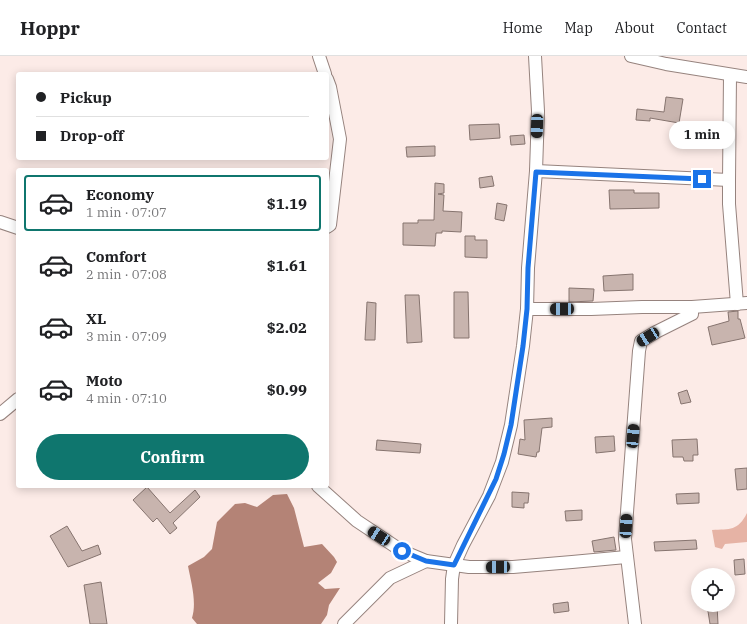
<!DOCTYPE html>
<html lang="en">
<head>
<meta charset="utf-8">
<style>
	body { margin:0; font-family:"IBM Plex Serif",serif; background:#f2f2f2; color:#202124; height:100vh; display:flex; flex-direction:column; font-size:15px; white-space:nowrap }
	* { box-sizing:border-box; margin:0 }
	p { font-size:13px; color:#757577 }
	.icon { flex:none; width:22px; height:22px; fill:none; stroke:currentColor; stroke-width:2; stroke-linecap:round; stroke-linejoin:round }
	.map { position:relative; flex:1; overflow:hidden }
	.sheet { position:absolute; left:16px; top:112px; width:313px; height:320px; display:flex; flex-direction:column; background:#fff; border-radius:4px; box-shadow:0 2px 10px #0003 }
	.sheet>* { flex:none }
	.hud { position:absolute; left:16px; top:16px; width:313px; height:88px; border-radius:4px; box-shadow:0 2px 10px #0003; display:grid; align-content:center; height:88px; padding:0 20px; background:#fff }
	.tools { position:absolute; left:691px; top:512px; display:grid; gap:8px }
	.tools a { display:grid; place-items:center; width:44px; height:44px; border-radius:50%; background:#fff; box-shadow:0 2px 10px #0003; font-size:20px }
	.end { position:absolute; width:18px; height:18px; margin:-9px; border:5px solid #1a73e8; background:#fff; box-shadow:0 0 0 2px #fff }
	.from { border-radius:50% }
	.bubble { position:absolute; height:28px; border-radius:14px; background:#fff; box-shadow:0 2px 10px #0003; font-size:13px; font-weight:700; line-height:28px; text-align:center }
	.car { position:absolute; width:12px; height:24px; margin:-12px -6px; border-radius:5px; box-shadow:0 0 3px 1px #0007; background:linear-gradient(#222 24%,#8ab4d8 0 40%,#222 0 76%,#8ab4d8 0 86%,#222 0) }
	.hud b { display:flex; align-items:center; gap:14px; height:38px; font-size:15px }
	.hud b+b { border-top:1px solid #e0e0e0 }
	.hud i { width:10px; height:10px; background:#202124 }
	ul { padding:7px 0 0; list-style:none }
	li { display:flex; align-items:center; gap:12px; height:56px; margin:0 8px 6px; padding:0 12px; border:2px solid transparent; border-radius:4px }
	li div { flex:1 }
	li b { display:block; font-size:15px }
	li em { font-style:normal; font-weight:700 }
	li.current { border-color:#0f766e }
	li>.icon { width:36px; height:36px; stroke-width:1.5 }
	.cta { display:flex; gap:8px; margin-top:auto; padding:8px 20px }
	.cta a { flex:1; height:46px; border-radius:24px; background:#0f766e; color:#fff; font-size:16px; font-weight:700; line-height:46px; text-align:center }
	header { display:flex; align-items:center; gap:24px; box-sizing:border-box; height:56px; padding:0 20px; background:#fff; border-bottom:1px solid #e0e0e0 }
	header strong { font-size:19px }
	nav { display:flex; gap:22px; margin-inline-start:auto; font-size:14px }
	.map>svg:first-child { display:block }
	.green { fill:#e6b3a5 }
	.water { fill:#b48376 }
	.building { fill:#c8b4ae; stroke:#86746f }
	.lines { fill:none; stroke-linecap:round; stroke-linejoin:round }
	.street-casing { stroke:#96837e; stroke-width:14 }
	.street { stroke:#fff; stroke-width:12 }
	.route { stroke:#1a73e8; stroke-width:5 }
</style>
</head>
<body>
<header>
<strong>Hoppr</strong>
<nav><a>Home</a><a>Map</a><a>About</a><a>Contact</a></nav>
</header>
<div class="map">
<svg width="747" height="568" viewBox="0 0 747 568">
	<rect width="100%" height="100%" fill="#fcebe7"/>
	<path class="green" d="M747 457V486L725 488 722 493 715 491 712 474C730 473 738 475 747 457Z"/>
	<path class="water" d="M287 438 294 452 304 491 322 488 334 501 337 506 331 517 318 527 325 533 340 532 329 549 327 559 321 568H197L192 562C197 546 191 526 188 510L204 501 212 493 217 466 235 448 245 447 257 451 273 439Z"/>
	<g class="building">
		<polygon points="666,41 683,43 679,67 650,62 650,65 636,64 637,53 664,56"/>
		<polygon points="499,68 500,82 470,84 469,69"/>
		<polygon points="524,79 525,88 511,89 510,80"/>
		<polygon points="435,90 435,100 407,101 406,91"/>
		<polygon points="492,120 494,130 480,132 479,122"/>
		<polygon points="435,127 444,128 444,137 438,138 444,139 443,155 462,156 461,176 442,175 442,177 436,177 435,190 403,189 403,167 418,167 418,164 434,164"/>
		<polygon points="609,134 634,134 634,137 659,137 659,152 610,153"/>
		<polygon points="497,147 507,149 504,165 495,163"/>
		<polygon points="465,180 475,180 475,184 487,184 487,202 465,201"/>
		<polygon points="633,218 633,234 604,235 603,220"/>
		<polygon points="569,232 594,233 593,245 569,246"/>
		<polygon points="454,236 468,236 469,282 454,282"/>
		<polygon points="405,239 419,239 422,286 407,287"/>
		<polygon points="367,246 376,247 375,284 365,284"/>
		<polygon points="738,255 738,263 740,263 745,282 712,289 708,271 729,265 728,256"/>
		<polygon points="687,334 691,346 681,348 678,337"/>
		<polygon points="552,362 552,371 542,372 539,396 537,396 536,401 518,398 520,383 525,384 524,364"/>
		<polygon points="614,380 615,395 596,397 595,381"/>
		<polygon points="697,383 698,399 693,399 693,405 684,405 683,401 673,401 672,384"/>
		<polygon points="377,384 421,388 420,397 376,394"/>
		<polygon points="747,412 747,433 737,434 735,413"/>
		<polygon points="147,431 170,457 195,434 200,441 173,467 177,472 170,478 157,462 153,466 133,444"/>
		<polygon points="512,436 529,437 528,447 524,447 524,452 512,451"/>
		<polygon points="699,437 699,447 677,448 676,438"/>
		<polygon points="582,454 582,464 566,465 565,455"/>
		<polygon points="67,470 82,495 98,489 101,498 68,511 50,480"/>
		<polygon points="614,481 616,494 594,496 592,485"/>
		<polygon points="696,484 697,493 655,495 654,486"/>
		<polygon points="744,503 745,518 735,519 734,504"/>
		<polygon points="101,526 107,568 90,568 84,529"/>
		<polygon points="568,546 569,555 554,557 553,548"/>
		<polygon points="707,549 717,549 718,568 710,568"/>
	</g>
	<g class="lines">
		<defs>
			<g id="street">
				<polyline points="319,0 325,18"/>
				<polyline points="631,0 666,8 747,21"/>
				<polyline points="327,23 330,31 340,83 330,169 327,171"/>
				<polyline points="536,115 729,124 729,148 737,248"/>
				<polyline points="729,124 730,20"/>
				<polyline points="0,166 18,172"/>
				<polyline points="527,253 591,253 642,251 692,251 747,247"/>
				<polyline points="0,358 18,343"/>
				<polyline points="318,430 357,465 402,495 426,505 469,511 513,511 572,506 626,501"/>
				<polyline points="344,568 390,522 426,505"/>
				<polyline points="451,568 452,523 454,509 463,489 489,440 502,406 511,369 523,290 527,253 528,212 536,115 538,55 535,0"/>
				<polyline points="635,568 625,483 639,295 641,285 656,276 692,258 692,251"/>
			</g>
		</defs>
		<use href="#street" class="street-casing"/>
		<use href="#street" class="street"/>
	</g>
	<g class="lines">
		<polyline class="route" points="402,495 426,505 454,509 496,423 504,398 511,369 523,290 527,253 528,212 536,116 702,123"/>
	</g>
</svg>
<div class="tools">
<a><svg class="icon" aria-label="locate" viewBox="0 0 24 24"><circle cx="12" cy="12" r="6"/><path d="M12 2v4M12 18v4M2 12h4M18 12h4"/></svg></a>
</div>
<i class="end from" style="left:402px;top:495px"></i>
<i class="end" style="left:702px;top:123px"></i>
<div class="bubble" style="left:669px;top:65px;width:66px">1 min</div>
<i class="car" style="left:537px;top:70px;rotate:182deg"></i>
<i class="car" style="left:562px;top:253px;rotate:269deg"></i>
<i class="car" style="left:648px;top:281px;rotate:238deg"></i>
<i class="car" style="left:633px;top:380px;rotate:5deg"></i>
<i class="car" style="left:626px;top:470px;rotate:3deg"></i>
<i class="car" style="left:379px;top:480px;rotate:303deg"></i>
<i class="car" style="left:498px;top:511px;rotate:269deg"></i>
<div class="hud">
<b><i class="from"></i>Pickup</b>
<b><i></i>Drop-off</b>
</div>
<section class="sheet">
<ul>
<li class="current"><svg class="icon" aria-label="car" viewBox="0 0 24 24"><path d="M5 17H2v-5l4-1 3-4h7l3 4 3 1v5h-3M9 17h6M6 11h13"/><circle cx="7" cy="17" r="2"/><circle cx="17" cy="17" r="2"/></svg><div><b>Economy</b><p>1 min · 07:07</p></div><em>$1.19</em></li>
<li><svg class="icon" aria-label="car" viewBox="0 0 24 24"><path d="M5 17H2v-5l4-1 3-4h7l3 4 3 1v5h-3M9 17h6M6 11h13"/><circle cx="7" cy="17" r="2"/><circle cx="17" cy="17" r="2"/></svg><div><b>Comfort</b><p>2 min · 07:08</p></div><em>$1.61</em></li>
<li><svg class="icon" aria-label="car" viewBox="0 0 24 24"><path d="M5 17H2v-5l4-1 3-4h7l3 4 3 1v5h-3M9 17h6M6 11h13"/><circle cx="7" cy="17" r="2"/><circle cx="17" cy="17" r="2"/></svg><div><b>XL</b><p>3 min · 07:09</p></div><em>$2.02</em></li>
<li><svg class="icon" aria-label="car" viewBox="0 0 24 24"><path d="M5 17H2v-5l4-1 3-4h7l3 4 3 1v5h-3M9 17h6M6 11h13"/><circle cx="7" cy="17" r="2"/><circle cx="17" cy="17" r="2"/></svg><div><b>Moto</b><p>4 min · 07:10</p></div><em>$0.99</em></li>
</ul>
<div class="cta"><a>Confirm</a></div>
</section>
</div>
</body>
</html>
